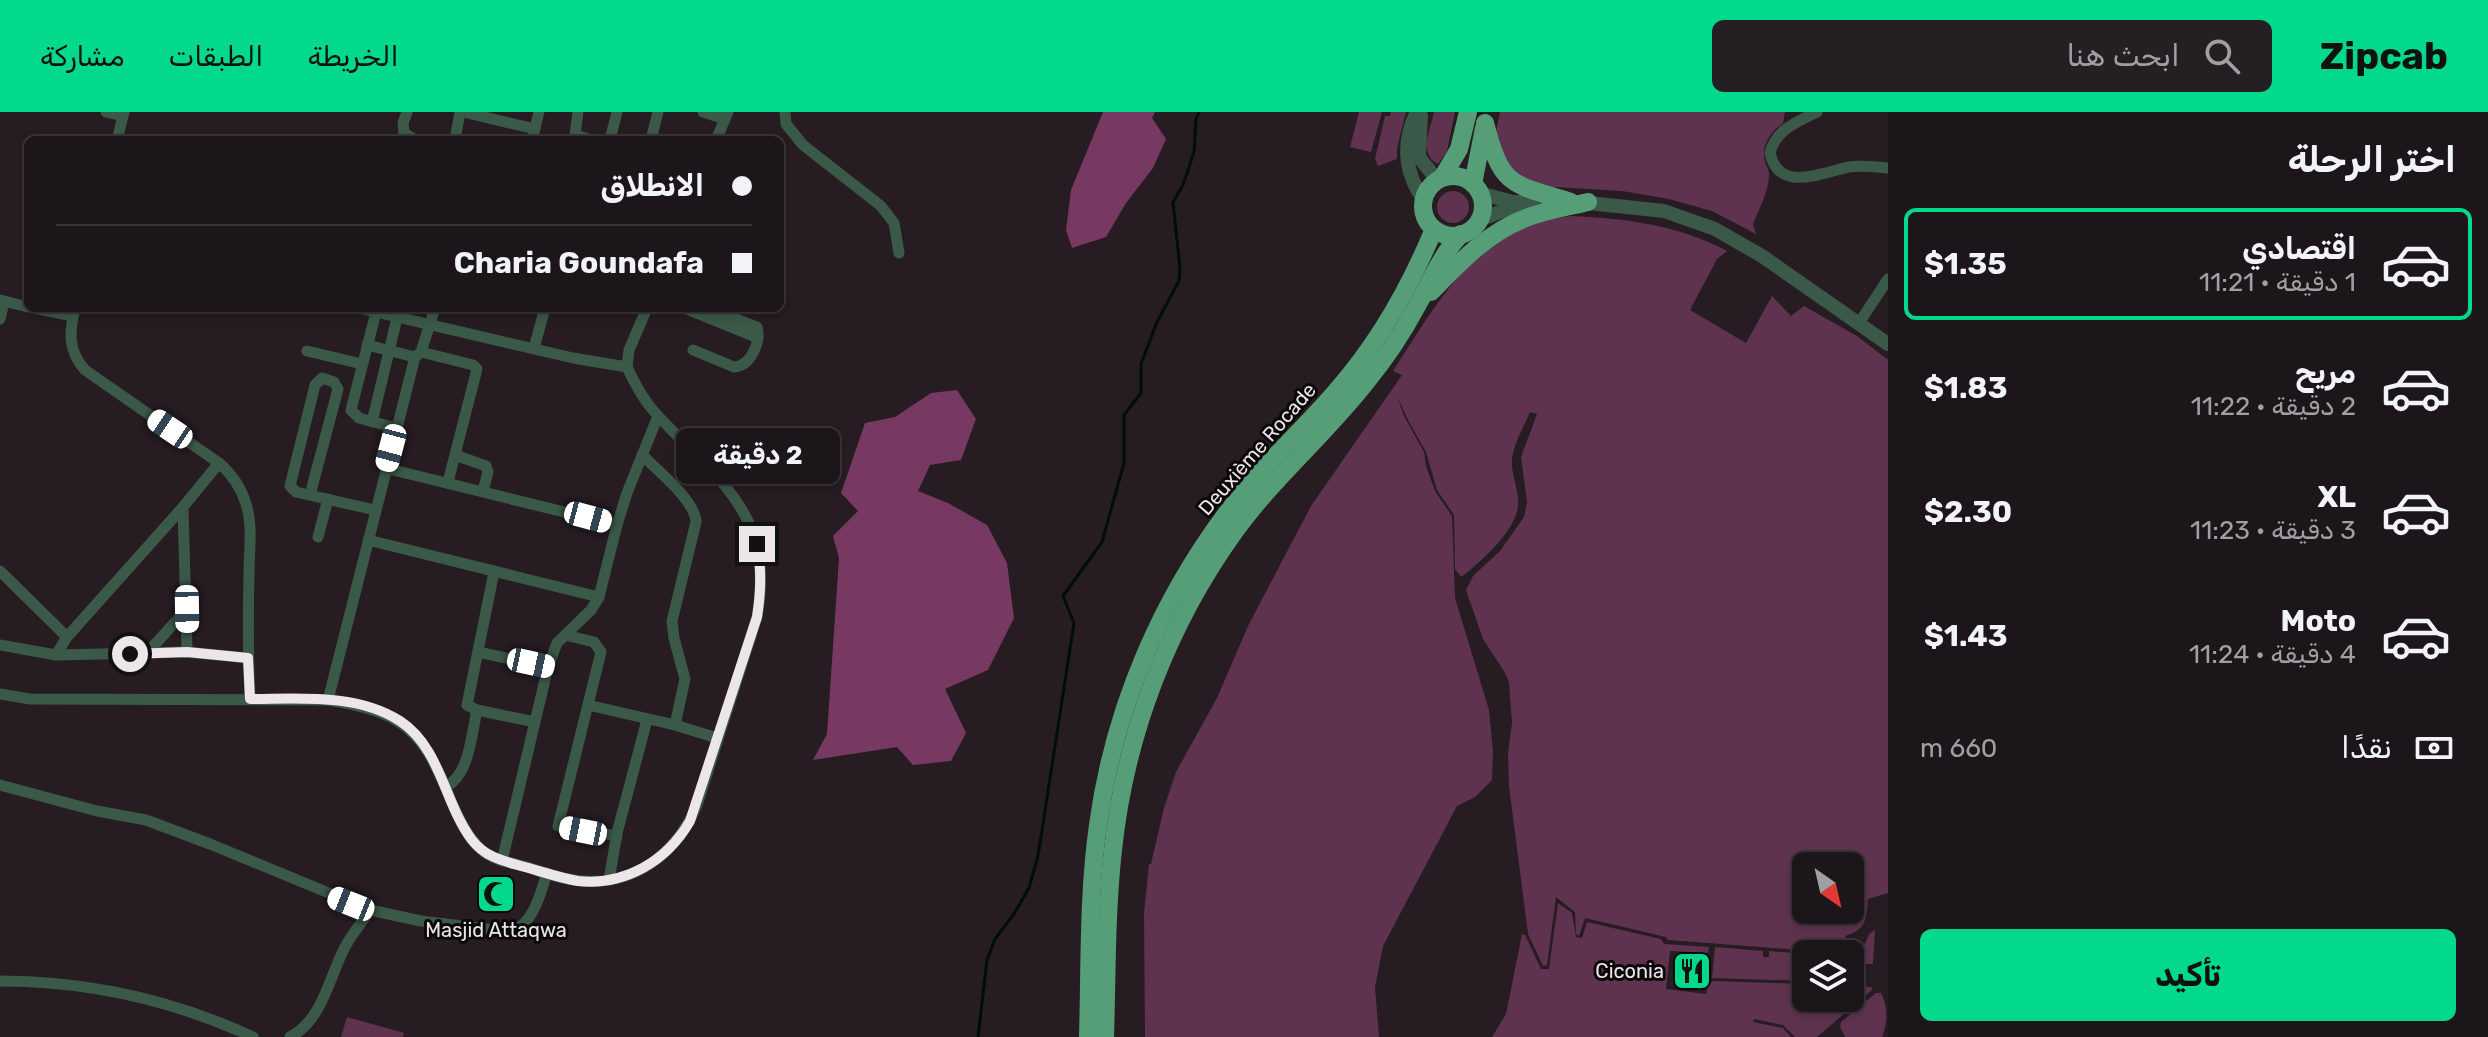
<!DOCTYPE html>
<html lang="ar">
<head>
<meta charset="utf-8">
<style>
	body { margin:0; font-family:Rubik,"Noto Sans Arabic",sans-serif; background:#251e23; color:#f1f3f6; direction:rtl; height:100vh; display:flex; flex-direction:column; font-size:30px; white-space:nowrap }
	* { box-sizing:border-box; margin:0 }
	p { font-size:26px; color:#a09fa2 }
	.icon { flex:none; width:44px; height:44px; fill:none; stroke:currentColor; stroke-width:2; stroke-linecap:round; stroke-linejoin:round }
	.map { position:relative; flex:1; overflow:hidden; direction:ltr }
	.details { display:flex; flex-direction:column; background:#1c151a; width:600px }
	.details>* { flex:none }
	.banner { position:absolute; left:24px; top:24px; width:760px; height:176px; border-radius:12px; box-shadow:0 4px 12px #0003,0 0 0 2px #3a3439; direction:rtl; display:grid; align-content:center; height:176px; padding:0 32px; background:#1c151a }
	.needle { width:52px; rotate:146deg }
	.fabs { position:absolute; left:1792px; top:740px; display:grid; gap:16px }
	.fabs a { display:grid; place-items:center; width:72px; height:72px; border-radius:12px; background:#1c151a; box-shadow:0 4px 12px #0003,0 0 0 2px #3a3439; font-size:40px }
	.end { position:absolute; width:36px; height:36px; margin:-18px; border:10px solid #ece5e9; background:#111; box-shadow:0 0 0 4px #111 }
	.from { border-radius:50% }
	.bubble { position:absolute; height:56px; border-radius:12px; background:#1c151a; box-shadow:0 4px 12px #0003,0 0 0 2px #3a3439; font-size:26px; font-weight:700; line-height:56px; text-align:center; direction:rtl }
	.car { position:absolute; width:24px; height:48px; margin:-24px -12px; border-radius:10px; box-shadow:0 0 6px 2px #0007; background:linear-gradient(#fff 24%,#345 0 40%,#fff 0 76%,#345 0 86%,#fff 0) }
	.banner b { display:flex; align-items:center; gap:28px; height:76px; font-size:30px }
	.banner b+b { border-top:2px solid #3a3439 }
	.banner i { width:20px; height:20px; background:#f1f3f6 }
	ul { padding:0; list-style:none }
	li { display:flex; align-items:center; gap:24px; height:112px; margin:0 16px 12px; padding:0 16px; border:4px solid transparent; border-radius:12px }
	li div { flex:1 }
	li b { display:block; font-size:30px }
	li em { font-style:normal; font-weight:700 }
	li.active { border-color:#02d98b }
	li>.icon { width:72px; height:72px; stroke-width:1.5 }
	h2 { padding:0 32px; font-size:36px; line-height:96px }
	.pay { display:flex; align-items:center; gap:20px; height:88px; padding:0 32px; font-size:30px }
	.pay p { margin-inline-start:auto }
	.action { display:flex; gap:16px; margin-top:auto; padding:16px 32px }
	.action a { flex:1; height:92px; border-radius:12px; background:#02d98b; color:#111; font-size:32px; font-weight:700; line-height:92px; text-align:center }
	header { display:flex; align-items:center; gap:48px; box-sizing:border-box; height:112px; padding:0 40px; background:#02d98b; color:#111 }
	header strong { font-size:38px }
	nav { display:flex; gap:44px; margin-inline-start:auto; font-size:28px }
	.search { width:560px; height:72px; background:#251e23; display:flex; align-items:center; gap:20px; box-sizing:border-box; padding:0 28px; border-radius:12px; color:#a09fa2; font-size:30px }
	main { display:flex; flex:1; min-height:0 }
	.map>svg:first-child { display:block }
	.green { fill:#5f334f; fill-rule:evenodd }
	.forest { fill:#773961 }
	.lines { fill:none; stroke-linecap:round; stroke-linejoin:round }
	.stream { stroke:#000e04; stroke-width:3 }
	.minor { stroke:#3b5948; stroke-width:11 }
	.tertiary { stroke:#3b5948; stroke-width:14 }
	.trunk { stroke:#569e77; stroke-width:18 }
	.route { stroke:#ece5e9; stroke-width:10 }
	.labels { text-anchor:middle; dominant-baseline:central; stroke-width:6; stroke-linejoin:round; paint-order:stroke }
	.street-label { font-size:20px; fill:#ece5e9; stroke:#0c080a }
	.poi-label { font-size:20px; fill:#ece5e9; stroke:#0c080a }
</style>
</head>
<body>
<header>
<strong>Zipcab</strong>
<div class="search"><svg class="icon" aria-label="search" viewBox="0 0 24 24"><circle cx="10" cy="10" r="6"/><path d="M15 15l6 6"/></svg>ابحث هنا</div>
<nav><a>الخريطة</a><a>الطبقات</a><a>مشاركة</a></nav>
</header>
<main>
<section class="details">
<h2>اختر الرحلة</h2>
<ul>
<li class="active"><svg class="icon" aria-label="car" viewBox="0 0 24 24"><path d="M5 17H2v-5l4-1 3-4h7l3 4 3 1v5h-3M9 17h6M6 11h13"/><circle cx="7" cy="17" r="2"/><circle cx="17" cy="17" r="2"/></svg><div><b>اقتصادي</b><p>1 دقيقة · 11:21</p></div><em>$1.35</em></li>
<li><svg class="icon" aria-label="car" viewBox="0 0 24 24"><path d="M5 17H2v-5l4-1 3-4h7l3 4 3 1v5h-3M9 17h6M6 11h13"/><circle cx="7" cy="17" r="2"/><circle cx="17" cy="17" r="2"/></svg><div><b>مريح</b><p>2 دقيقة · 11:22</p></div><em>$1.83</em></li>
<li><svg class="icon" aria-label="car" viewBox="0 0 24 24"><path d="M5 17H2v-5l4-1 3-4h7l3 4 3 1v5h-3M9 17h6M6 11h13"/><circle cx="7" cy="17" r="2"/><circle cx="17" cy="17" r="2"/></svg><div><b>XL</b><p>3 دقيقة · 11:23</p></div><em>$2.30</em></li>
<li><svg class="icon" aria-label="car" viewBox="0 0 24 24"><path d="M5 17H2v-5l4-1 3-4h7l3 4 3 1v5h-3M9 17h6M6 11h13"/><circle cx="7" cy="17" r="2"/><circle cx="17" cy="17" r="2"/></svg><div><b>Moto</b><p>4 دقيقة · 11:24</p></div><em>$1.43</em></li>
</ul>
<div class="pay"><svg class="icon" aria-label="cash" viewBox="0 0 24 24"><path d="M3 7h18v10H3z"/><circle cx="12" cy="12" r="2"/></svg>نقدًا<p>660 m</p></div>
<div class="action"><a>تأكيد</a></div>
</section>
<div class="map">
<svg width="1888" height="925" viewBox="0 0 1888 925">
	<rect width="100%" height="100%" fill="#261c22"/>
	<g class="green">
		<polygon points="1359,0 1382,0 1371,40 1350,35"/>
		<polygon points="1391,0 1406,0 1397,36 1397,47 1378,54 1375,47 1385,4 1390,4"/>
		<path d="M1434 0H1455L1447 39 1438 52C1418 42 1430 18 1434 0Z"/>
		<path d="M1500 0H1785L1783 11C1770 20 1761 34 1765 50 1767 56 1769 57 1769 63 1769 80 1758 98 1753 113L1756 122 1712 99 1669 87 1622 79 1538 74 1510 59 1494 29Z"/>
		<circle cx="1453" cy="95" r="16"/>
		<path d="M1570 104C1624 106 1678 113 1727 139L1717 147 1690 198 1746 231 1772 184 1791 204 1804 194 1857 224 1888 248V781L1868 787C1866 808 1867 817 1845 824L1857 841 1853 842 1668 828 1666 825 1585 806 1579 824 1576 822 1575 800 1556 785 1547 853 1543 854 1528 822 1509 674 1508 641 1512 611 1509 570 1504 559 1483 527 1466 478 1473 464 1500 439 1524 405 1527 390 1521 345 1537 302 1530 300C1524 315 1513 332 1512 348 1511 363 1519 377 1518 392 1518 417 1480 451 1461 465L1455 457 1454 403 1437 378 1426 340 1408 308 1397 284 1404 304 1424 340 1426 354 1435 379 1452 404 1455 486 1489 598 1493 640 1492 668 1475 685 1457 694 1383 834 1375 875 1379 925H1145L1144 801 1149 752H1151L1164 696 1176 660 1217 586 1248 514 1311 394 1402 263 1393 259C1429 204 1463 140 1527 113 1540 108 1555 107 1570 104ZM1806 754H1850V798H1806Z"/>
		<polygon points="1558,791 1572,801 1576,825 1582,826 1587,810 1661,827 1664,832 1709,835 1708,841 1670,839 1666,877 1706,882 1709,872 1713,869 1806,872 1806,886 1850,886 1850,874 1871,875 1873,877 1817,925 1795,925 1783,913 1754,907 1753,910 1783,916 1791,925 1492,925 1506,902 1522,822 1525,823 1541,857 1549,857"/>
		<polygon points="1875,818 1873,852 1866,852 1866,871 1850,870 1850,846 1859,844 1870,821"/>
		<polygon points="1715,835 1763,839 1763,845 1769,845 1769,839 1806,842 1806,869 1712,866"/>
		<path d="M1876 881H1881C1888 894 1888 910 1882 925H1845L1840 915 1841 910Z"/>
		<polygon points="347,905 404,921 403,925 341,925"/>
	</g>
	<g class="forest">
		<polygon points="1103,0 1155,0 1152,6 1166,27 1153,56 1126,91 1106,125 1072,136 1066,118 1071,78"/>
		<polygon points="957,278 976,307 961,348 930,353 918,379 948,391 987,413 1007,451 1014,506 988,558 945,577 966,621 951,649 913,653 897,635 813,648 827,622 839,446 833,424 858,399 841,381 865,311 895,305 931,281"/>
	</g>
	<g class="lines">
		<polyline class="stream" points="978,925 987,848 995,827 1014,802 1029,776 1038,744 1074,511 1063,484 1102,430 1124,351 1124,303 1141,281 1141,252 1157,210 1179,169 1180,156 1173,90 1183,73 1194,40 1196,7 1199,0"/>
		<g class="minor">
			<polyline points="106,0 123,4"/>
			<polyline points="407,0 403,11 404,21 415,28"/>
			<polyline points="463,0 535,17"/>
			<polyline points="578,0 575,23 592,28"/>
			<polyline points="703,0 725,7"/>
			<polyline points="785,0 786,12 803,33 881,94 894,111 899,141"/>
			<path d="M1817 0C1797 10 1776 17 1770 41 1779 82 1823 60 1849 55 1862 53 1875 55 1888 56"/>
			<polyline points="117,28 124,0"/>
			<polyline points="455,28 460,0"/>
			<polyline points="532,28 539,0"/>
			<polyline points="610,28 617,0"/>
			<polyline points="651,28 658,0"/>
			<polyline points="716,28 728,0"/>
			<polyline points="0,188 28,195"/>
			<polyline points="34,196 73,204"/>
			<path d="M75 196C69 220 68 239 85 258L219 351C233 363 241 375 246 392 253 413 249 439 249 461 248 503 248 545 250 587"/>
			<polyline points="359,196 573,246 627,255"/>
			<polyline points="684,196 758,226"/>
			<polyline points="376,200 351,298 359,306 396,316"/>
			<polyline points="0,207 4,190"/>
			<polyline points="1859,211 1888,167"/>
			<polyline points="367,233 415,245"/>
			<polyline points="534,236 545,196"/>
			<path d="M693 238 734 255C751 254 761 230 757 215L709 196"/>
			<polyline points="307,239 362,252"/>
			<polyline points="421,240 473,253 477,257 448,370"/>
			<polyline points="627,255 629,238 647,196"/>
			<polyline points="372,310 397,206"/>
			<polyline points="455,343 486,354 488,360 483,379"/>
			<path d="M642 343C658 359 695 388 696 410L672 509 674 526 685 567 675 613"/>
			<polyline points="385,356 617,413"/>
			<polyline points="310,383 338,277 334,270 322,266 315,273 290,374 296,380 375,398"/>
			<polyline points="183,395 187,540"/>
			<polyline points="318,425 328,387"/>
			<polyline points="368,428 599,485"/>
			<polyline points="0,459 67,525"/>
			<polyline points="494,460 467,593 477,598 535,610"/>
			<polyline points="565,523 594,530 601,540 558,714 617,724"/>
			<polyline points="0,533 56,543 187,540 248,546"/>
			<polyline points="148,540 187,497"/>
			<polyline points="478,540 548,555"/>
			<polyline points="56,543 67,525 183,395 219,351"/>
			<path d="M0 582 30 587 328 588C404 600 423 618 451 689 459 707 468 727 484 740 497 750 515 751 530 756 547 762 565 768 583 769 637 773 677 740 697 693L757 505C771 427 744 390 691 337 676 322 661 309 648 292 640 281 633 268 627 255"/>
			<polyline points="328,588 415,245 421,240 435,196"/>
			<polyline points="588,593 675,613 717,626"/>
			<path d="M0 673 97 699 146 708 210 732 370 798 421 809 511 820C534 811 540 783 547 761"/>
			<path d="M446 675C470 661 471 624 477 598"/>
			<polyline points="502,749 548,555 557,531 591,498 599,485 617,413 627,381 658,304"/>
			<polyline points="609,768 617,721 647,608"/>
			<path d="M0 869C88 869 173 888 253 925"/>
			<path d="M290 925C323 908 329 865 345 835 352 822 362 810 370 798"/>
		</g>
		<g class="tertiary">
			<path d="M1417 0C1402 29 1404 61 1424 88"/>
			<polyline points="1421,4 1419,45 1437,68"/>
			<polyline points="1479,81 1513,90 1558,90"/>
			<polyline points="1579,90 1664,99 1715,117 1762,144 1888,232"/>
			<polyline points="1479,108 1521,92"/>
		</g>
		<g class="trunk">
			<path d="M1485 11C1502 76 1510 71 1571 90"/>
			<circle cx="1453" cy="94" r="30"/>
			<polyline points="1442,66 1459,37 1468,0"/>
			<polyline points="1473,72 1484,16"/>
			<path d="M1431 180C1459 151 1488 120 1526 106 1546 98 1568 95 1588 90"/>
			<path d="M1088 925C1090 855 1088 783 1098 713 1114 595 1163 482 1236 389 1267 349 1306 315 1338 277 1380 229 1410 175 1434 117"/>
			<path d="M1105 925C1107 863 1106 800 1113 738 1125 623 1168 512 1235 419 1274 365 1326 322 1367 269 1386 246 1403 220 1417 194 1431 169 1441 143 1461 122"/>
		</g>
	</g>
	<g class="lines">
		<path class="route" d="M130 542 187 540 248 546 250 587C298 587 357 581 400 609 441 636 444 691 472 728 486 746 504 749 525 755 543 760 560 766 578 769 625 774 667 749 690 709L757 505C761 480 762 458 757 432"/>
	</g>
	<defs>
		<symbol id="mosque-square" viewBox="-11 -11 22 22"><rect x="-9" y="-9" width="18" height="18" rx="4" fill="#02d98b" stroke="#0c080a"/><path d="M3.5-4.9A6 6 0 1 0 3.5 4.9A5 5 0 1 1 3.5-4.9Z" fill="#111"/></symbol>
		<symbol id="restaurant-square" viewBox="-11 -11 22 22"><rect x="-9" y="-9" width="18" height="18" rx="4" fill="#02d98b" stroke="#0c080a"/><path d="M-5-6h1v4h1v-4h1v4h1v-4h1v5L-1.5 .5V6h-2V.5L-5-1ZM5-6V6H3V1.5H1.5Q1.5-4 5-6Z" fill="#111"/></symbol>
	</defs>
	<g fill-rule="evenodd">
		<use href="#mosque-square" x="474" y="760" width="44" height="44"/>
		<use href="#restaurant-square" x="1670" y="837" width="44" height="44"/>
	</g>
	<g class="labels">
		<g class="street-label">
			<text transform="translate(1257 337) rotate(-49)">Deuxième Rocade</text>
		</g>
		<g class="poi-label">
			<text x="496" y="818">Masjid Attaqwa</text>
			<text x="1664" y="859" text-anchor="end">Ciconia</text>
		</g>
	</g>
</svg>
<div class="fabs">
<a><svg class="needle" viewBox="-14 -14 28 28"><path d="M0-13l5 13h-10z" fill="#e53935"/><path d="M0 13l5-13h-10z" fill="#a09fa2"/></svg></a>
<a><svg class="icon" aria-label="layers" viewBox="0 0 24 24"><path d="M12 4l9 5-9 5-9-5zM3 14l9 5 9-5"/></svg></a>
</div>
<i class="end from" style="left:130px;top:542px"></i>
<i class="end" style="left:757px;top:432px"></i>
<div class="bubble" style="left:676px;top:316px;width:164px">2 دقيقة</div>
<i class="car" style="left:170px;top:317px;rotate:304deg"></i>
<i class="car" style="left:391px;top:336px;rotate:195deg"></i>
<i class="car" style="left:588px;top:405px;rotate:105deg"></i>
<i class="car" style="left:187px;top:497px;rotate:179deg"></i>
<i class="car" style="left:531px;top:551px;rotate:102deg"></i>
<i class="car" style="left:583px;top:719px;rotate:281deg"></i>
<i class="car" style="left:351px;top:792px;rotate:292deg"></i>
<div class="banner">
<b><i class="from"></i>الانطلاق</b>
<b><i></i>Charia Goundafa</b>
</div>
</div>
</main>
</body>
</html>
